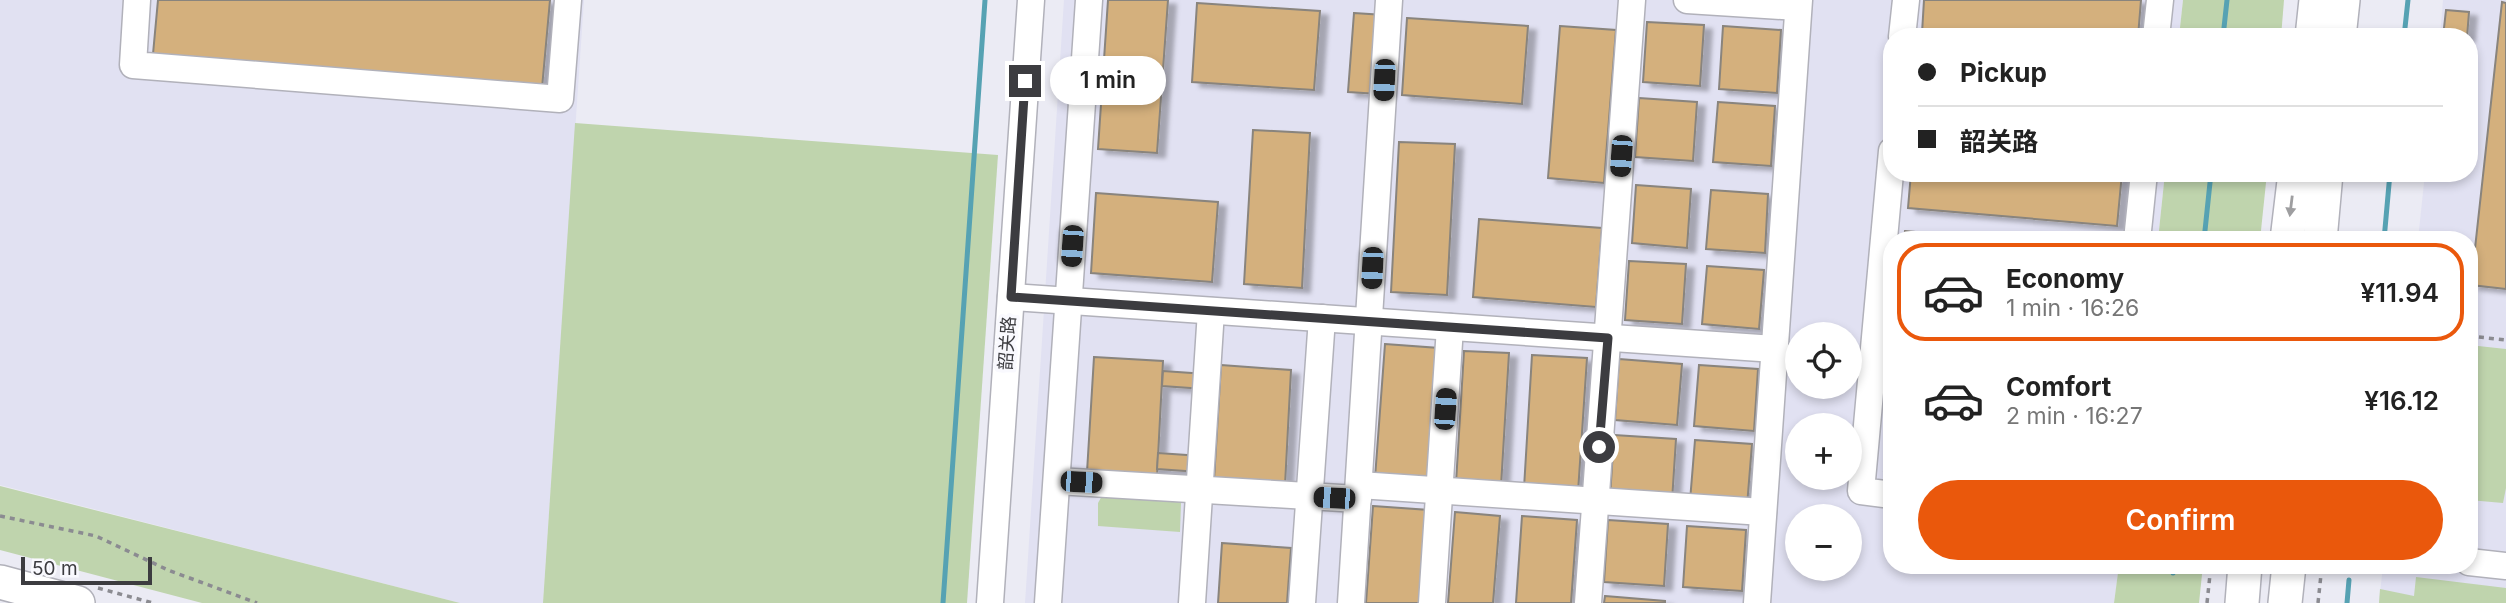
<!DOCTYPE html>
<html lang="en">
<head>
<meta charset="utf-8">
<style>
	body { margin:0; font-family:Inter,"Noto Sans SC",sans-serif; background:#f2f2f2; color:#222; height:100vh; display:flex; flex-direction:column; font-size:26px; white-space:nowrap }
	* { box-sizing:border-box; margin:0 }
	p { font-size:23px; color:#767676 }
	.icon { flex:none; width:38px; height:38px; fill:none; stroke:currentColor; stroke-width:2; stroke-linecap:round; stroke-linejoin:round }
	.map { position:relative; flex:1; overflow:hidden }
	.details { position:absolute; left:1883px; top:231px; width:595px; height:343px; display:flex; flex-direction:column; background:#fff; border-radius:28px; box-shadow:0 4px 10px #0003 }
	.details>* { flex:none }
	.top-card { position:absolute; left:1883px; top:28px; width:595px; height:154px; border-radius:28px; box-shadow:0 4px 10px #0003; display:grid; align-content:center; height:154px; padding:0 35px; background:#fff }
	.tools { position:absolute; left:1785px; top:322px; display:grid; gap:14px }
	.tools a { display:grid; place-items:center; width:77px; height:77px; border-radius:50%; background:#fff; box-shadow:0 4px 10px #0003; font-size:35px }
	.scale { position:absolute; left:21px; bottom:18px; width:131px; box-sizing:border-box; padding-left:7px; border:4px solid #3c3c40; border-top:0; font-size:19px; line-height:24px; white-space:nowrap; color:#3c3c40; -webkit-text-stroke:5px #f9f9fe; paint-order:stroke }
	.end { position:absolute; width:32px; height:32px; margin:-16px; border:9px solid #3c3c40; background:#fff; box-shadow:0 0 0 4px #fff }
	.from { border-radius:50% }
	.bubble { position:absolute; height:49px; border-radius:24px; background:#fff; box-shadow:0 4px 10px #0003; font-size:23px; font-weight:600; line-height:49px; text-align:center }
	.car { position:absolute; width:21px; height:42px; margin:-21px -10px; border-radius:9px; box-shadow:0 0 5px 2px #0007; background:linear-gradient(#222 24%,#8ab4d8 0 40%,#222 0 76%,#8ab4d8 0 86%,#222 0) }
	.top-card b { display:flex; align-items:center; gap:24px; height:66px; font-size:26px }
	.top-card b+b { border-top:2px solid #e0e0e0 }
	.top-card i { width:18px; height:18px; background:#222 }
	ul { padding:12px 0 0; list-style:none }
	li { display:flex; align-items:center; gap:21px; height:98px; margin:0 14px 10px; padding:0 21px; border:4px solid transparent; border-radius:28px }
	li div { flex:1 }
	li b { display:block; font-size:26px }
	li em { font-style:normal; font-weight:600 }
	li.selected { border-color:#ea580c }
	li>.icon { width:63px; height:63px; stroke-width:1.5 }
	.cta { display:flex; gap:14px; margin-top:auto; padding:14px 35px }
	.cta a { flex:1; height:80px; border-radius:42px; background:#ea580c; color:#fff; font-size:28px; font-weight:600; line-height:80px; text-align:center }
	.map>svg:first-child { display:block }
	.built { fill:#e1e1f2; fill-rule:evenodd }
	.green { fill:#bfd4ad }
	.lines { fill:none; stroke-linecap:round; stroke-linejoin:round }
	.stream { stroke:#56a2b3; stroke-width:5 }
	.building { fill:#d4b07d; stroke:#89847d; stroke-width:2; filter:url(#shadow) }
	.minor-casing { stroke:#b1b1ba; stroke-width:29 }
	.major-casing { stroke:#b1b1ba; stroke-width:36 }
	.path { stroke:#8b8b91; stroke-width:3.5; stroke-dasharray:5 5; stroke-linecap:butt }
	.minor { stroke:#fff; stroke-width:26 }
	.major { stroke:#fff; stroke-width:33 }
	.oneway { fill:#9e9ea0 }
	.route { stroke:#3c3c40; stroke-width:9 }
	.labels { text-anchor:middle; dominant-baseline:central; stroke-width:7; stroke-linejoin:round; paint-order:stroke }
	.street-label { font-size:18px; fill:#3c3c40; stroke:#f9f9fe }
</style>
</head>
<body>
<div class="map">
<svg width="2506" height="603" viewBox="0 0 2506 603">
	<defs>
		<filter id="shadow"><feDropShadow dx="8" dy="4.5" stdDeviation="2" flood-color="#0004"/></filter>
	</defs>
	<rect width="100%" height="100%" fill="#ebebf4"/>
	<g class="built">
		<polygon points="0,0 584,0 543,603 460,603 0,485"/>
		<path d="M1064 0H2183L2179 37H1892V173H2165L2158 240H1892V565H2119L2114 603H1025ZM1797 334H1850V387H1797ZM1797 425H1850V478H1797ZM1797 516H1850V569H1797Z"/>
		<polygon points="2443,0 2506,0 2506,603 2379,603 2383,565 2469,565 2469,240 2418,240 2425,173 2469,173 2469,37 2440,37"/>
	</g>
	<g class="green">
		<polygon points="2183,0 2284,0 2281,37 2179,37"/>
		<polygon points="575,123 998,155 967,603 543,603"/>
		<polygon points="2165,173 2267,173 2260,240 2158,240"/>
		<polygon points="2469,345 2506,349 2506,488 2503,503 2469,500"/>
		<polygon points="0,486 460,603 202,603 0,550"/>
		<polygon points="1103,494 1178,500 1181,503 1180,532 1098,526 1098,503"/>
		<polygon points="2119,565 2203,565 2199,603 2114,603"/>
		<polygon points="2416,577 2506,588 2506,603 2379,603 2380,589 2414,596"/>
	</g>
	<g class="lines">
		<g class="stream">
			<polyline points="2223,37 2227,0"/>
			<polyline points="2404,37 2408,0"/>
			<polyline points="2204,240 2211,173"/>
			<polyline points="2384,240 2390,173"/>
			<polyline points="2173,573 2173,565"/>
			<polyline points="943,603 985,0"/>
			<polyline points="2347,603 2349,580"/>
		</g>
	</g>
	<g class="building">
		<polygon points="158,0 550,0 542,88 153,54"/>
		<polygon points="1108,0 1168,0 1157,153 1098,149"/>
		<polygon points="1924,0 2141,0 2138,37 1967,37 1922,33"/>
		<polygon points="2502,2 2506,3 2506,289 2471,285"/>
		<polygon points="1197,3 1320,11 1314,90 1192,82"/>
		<polygon points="2446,10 2469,12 2467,37 2443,37"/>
		<polygon points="1354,13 1384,15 1379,94 1348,92"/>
		<polygon points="1407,18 1528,26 1522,104 1402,95"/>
		<polygon points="1647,22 1704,25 1700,86 1643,82"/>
		<polygon points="1560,26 1616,30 1604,183 1548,178"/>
		<polygon points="1723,26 1781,30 1777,93 1719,89"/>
		<polygon points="1639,98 1697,102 1693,161 1635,157"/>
		<polygon points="1718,102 1775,106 1771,166 1713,162"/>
		<polygon points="1253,130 1310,133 1302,288 1244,284"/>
		<polygon points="1399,142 1455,144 1447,295 1391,292"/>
		<polygon points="1911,173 2122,173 2117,226 1908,208"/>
		<polygon points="1636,185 1691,189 1687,248 1632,243"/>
		<polygon points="1711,190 1768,194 1765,253 1706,249"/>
		<polygon points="1096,193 1218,202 1212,282 1091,273"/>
		<polygon points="1479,219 1602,228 1596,307 1473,297"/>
		<polygon points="1905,231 2003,240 1904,240"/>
		<polygon points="1629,261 1686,264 1682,324 1625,320"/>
		<polygon points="1707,266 1764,270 1759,329 1702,324"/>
		<polygon points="1385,344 1439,348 1430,481 1375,478"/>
		<polygon points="1464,351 1509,353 1501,486 1456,483"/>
		<polygon points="1532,355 1587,358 1578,492 1524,488"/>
		<polygon points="1094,357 1163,361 1157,476 1087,472"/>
		<polygon points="1619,359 1682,364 1677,425 1615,420"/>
		<polygon points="1221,365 1291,370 1285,485 1214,480"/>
		<polygon points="1699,365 1758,369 1754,431 1694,426"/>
		<polygon points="1163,371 1220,375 1219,390 1162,386"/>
		<polygon points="1892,382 1892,472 1884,471"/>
		<polygon points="1614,435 1676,439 1672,501 1610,497"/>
		<polygon points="1695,440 1752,444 1747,506 1690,501"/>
		<polygon points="1158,453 1215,457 1214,473 1157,469"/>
		<polygon points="1373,506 1429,510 1422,603 1366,603"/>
		<polygon points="1455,512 1500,516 1493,603 1448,603"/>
		<polygon points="1522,516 1577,520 1571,603 1516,603"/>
		<polygon points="1608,520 1668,524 1664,586 1604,582"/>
		<polygon points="1687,526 1746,530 1742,591 1683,587"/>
		<polygon points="1222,543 1291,548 1287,603 1218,603"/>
		<polygon points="1605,596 1665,601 1665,603 1604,603"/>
	</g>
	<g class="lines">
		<defs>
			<g id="minor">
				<polyline points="137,0 133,65 560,99 568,0"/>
				<polyline points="1687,0 1798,7"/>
				<polyline points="1902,37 1906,0"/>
				<polyline points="2156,37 2160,0"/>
				<polyline points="1892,151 1861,491 1892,495"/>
				<polyline points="2137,240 2144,173"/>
				<polyline points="1011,297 1775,349"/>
				<polyline points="1057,481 1358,499"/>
				<polyline points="1359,485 1763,512"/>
				<polyline points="2469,562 2506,566"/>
				<polyline points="990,603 1031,0"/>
				<polyline points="1048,603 1089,0"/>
				<polyline points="1192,603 1211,311"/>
				<polyline points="1302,603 1322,318"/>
				<polyline points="1351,603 1389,0"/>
				<polyline points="1432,603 1450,327"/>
				<polyline points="1588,603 1632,0"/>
				<polyline points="1757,603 1799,0"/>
			</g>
			<g id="major">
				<polyline points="2312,37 2316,0"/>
				<polyline points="2339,37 2343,0"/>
				<polyline points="2287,240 2295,173"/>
				<polyline points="2320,240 2326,173"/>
				<polyline points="0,582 78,603"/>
				<polyline points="2242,603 2245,565"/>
				<polyline points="2285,603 2289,565"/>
			</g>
		</defs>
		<use href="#minor" class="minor-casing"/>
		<use href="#major" class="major-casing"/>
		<g class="path">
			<polyline points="2469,336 2506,340"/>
			<polyline points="0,516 96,536 168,570 257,603"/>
			<polyline points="98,588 153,603"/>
			<polyline points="2207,603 2211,565"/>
			<polyline points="2318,603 2322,565"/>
		</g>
		<use href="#minor" class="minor"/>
		<use href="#major" class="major"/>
	</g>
	<defs><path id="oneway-solid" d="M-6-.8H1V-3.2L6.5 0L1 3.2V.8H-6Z" transform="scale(1.75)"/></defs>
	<use class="oneway" href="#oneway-solid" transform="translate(2291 206) rotate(97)"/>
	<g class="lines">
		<polyline class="route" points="1025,81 1011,297 1608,338 1599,447"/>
	</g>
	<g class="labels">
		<g class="street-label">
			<text transform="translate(1007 343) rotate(-86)">韶关路</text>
		</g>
	</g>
</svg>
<div class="tools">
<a><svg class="icon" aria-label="locate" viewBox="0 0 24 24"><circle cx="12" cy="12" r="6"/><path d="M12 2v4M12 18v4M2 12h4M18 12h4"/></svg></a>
<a>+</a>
<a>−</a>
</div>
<div class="scale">50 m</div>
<i class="end from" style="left:1599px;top:447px"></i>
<i class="end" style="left:1025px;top:81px"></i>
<div class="bubble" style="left:1050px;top:56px;width:116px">1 min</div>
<i class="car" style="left:1384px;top:80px;rotate:183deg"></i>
<i class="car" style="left:1621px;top:156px;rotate:184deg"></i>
<i class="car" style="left:1072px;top:246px;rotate:184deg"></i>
<i class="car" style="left:1372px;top:268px;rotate:183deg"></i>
<i class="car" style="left:1445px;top:409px;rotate:4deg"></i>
<i class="car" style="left:1081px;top:482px;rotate:93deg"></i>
<i class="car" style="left:1334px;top:498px;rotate:273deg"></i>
<div class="top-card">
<b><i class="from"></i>Pickup</b>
<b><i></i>韶关路</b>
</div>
<section class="details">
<ul>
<li class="selected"><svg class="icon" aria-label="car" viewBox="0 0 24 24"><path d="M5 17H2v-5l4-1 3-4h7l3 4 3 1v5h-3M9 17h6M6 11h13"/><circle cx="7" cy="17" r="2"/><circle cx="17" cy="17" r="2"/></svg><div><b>Economy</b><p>1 min · 16:26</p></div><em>¥11.94</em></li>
<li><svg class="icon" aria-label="car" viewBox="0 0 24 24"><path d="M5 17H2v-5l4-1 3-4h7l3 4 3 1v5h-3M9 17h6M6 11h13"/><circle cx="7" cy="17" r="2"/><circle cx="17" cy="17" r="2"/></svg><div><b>Comfort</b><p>2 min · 16:27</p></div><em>¥16.12</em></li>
</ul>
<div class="cta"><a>Confirm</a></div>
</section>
</div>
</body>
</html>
